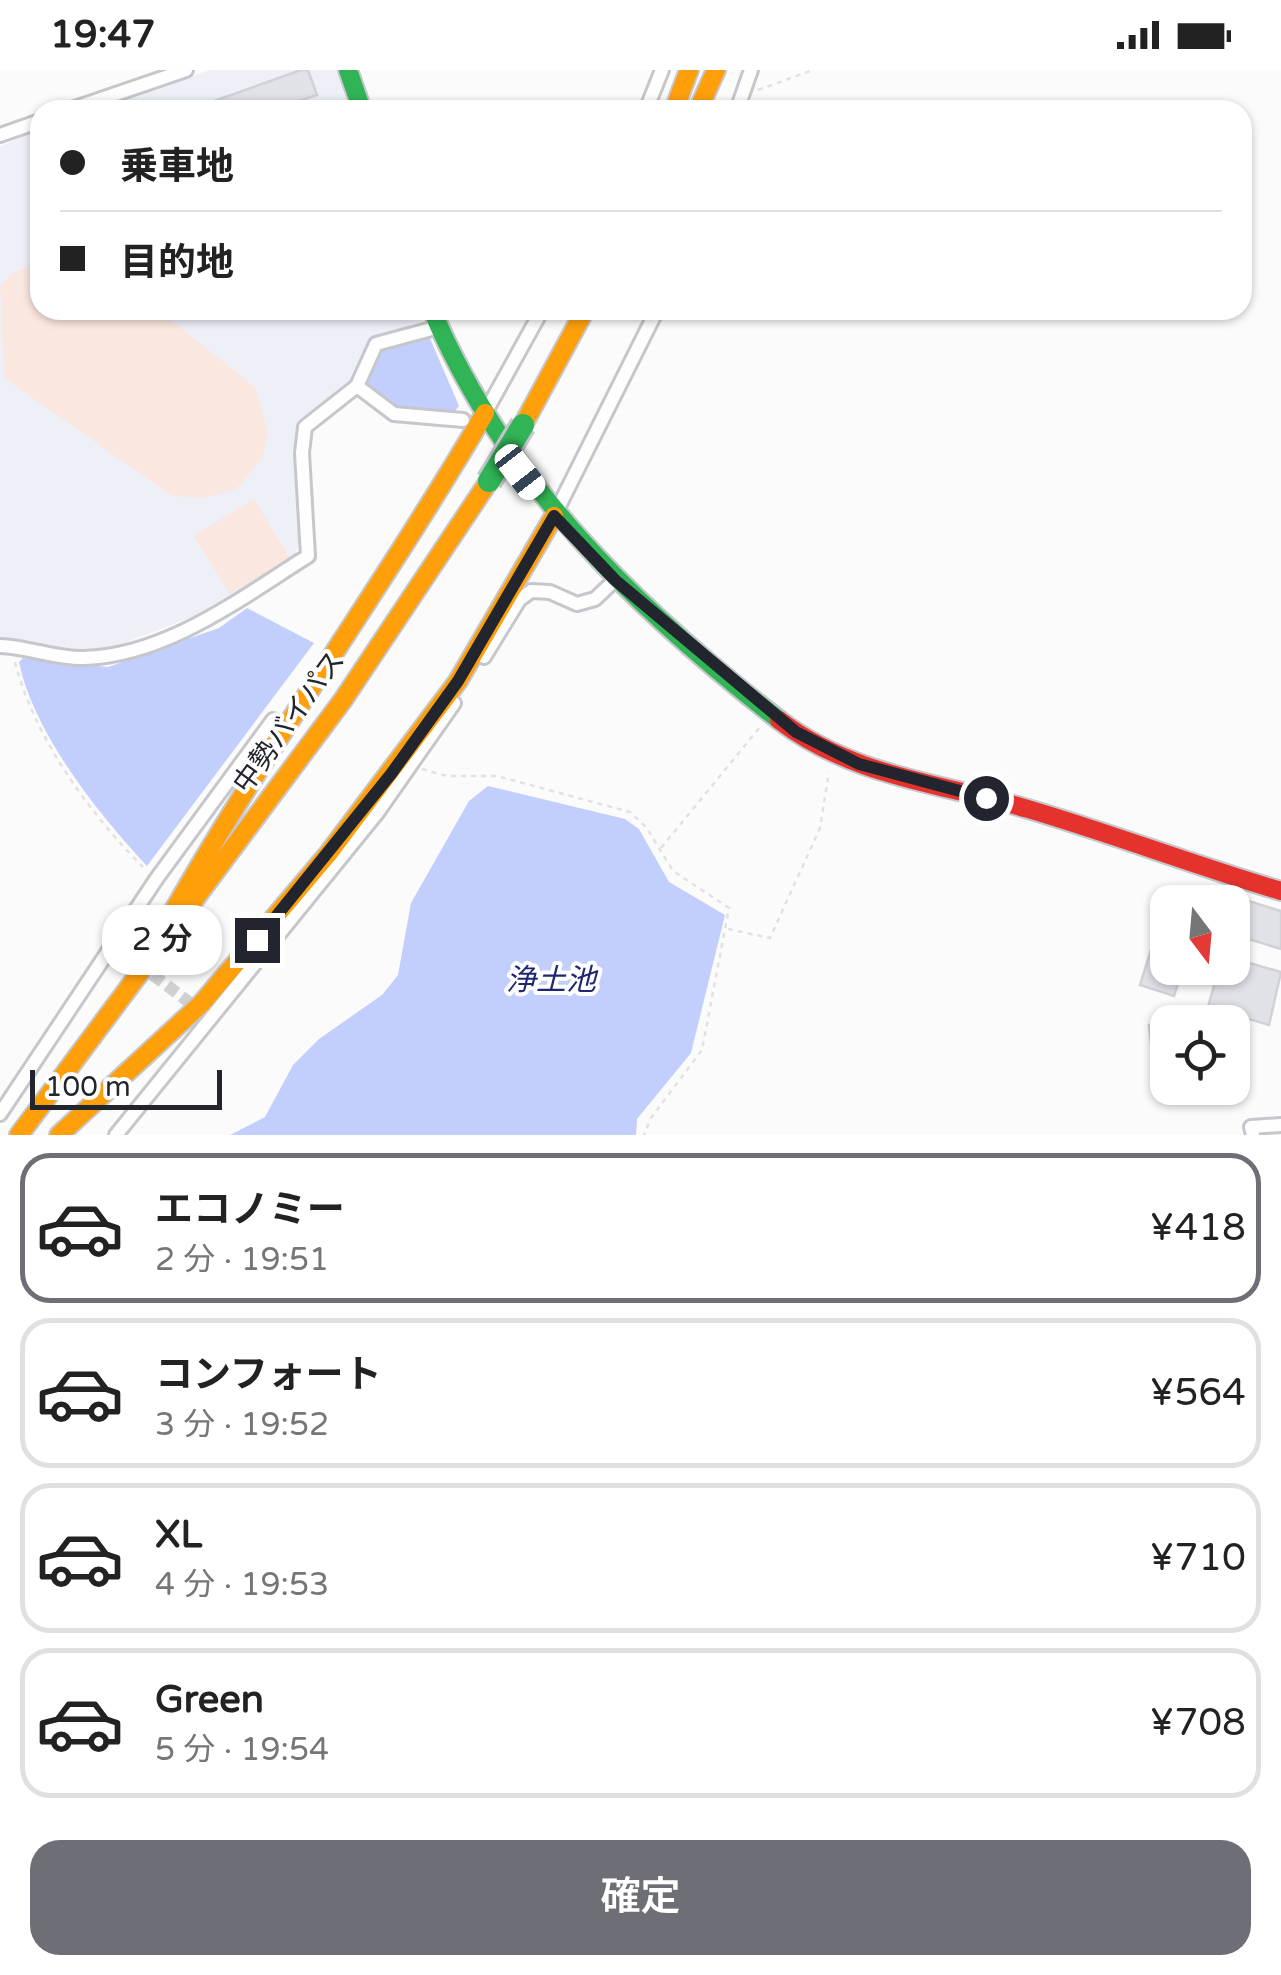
<!DOCTYPE html>
<html lang="ja">
<head>
<meta charset="utf-8">
<style>
	body { margin:0; font-family:"Varela Round","Noto Sans JP",sans-serif; background:#f6f6f6; color:#222; height:100vh; display:flex; flex-direction:column; font-size:38px; white-space:nowrap }
	* { box-sizing:border-box; margin:0 }
	p { font-size:32px; color:#767676 }
	.icon { flex:none; width:55px; height:55px; fill:none; stroke:currentColor; stroke-width:2; stroke-linecap:round; stroke-linejoin:round }
	.map { position:relative; height:1065px; overflow:hidden }
	.panel { display:flex; flex-direction:column; background:#fff; flex:1 }
	.panel>* { flex:none }
	.banner { position:absolute; left:30px; top:30px; width:1222px; height:220px; border-radius:30px; box-shadow:0 2px 8px #0004; display:grid; align-content:center; height:220px; padding:0 30px; background:#fff }
	.needle { width:65px; rotate:164deg }
	.fabs { position:absolute; left:1150px; top:815px; display:grid; gap:20px }
	.fabs a { display:grid; place-items:center; width:100px; height:100px; border-radius:20px; background:#fff; box-shadow:0 2px 8px #0004; font-size:50px }
	.scale { position:absolute; left:30px; bottom:25px; width:192px; box-sizing:border-box; padding-left:10px; border:5px solid #22242e; border-top:0; font-size:28px; line-height:35px; white-space:nowrap; color:#22242e; -webkit-text-stroke:8px #fff; paint-order:stroke }
	.end { position:absolute; width:45px; height:45px; margin:-22px; border:12px solid #22242e; background:#fff; box-shadow:0 0 0 5px #fff }
	.from { border-radius:50% }
	.bubble { position:absolute; height:70px; border-radius:30px; background:#fff; box-shadow:0 2px 8px #0004; font-size:32px; font-weight:600; line-height:70px; text-align:center }
	.car { position:absolute; width:30px; height:60px; margin:-30px -15px; border-radius:12px; box-shadow:0 0 8px 2px #0007; background:linear-gradient(#fff 24%,#345 0 40%,#fff 0 76%,#345 0 86%,#fff 0) }
	.banner b { display:flex; align-items:center; gap:35px; height:95px; font-size:38px }
	.banner b+b { border-top:2px solid #e0e0e0 }
	.banner i { width:25px; height:25px; background:#222 }
	ul { padding:18px 0 0; list-style:none }
	li { display:flex; align-items:center; gap:30px; height:150px; margin:0 20px 15px; padding:0 10px; border:5px solid #e0e0e0; border-radius:30px }
	li div { flex:1 }
	li b { display:block; font-size:38px }
	li em { font-style:normal; font-weight:600 }
	li.current { border-color:#6e6f76 }
	li>.icon { width:90px; height:90px; stroke-width:1.5 }
	.cta { display:flex; gap:20px; margin-top:auto; padding:20px 30px }
	.cta a { flex:1; height:115px; border-radius:30px; background:#6e6f76; color:#fff; font-size:40px; font-weight:600; line-height:115px; text-align:center }
	.status { display:flex; justify-content:space-between; align-items:center; height:70px; padding:0 50px; background:#fff; direction:ltr }
	.status svg { height:28px; fill:currentColor }
	.map>svg:first-child { display:block }
	.built { fill:#eef0f8 }
	.green { fill:#fae7e0 }
	.water { fill:#c2cefc }
	.building { fill:#e0e2e7; stroke:#d1d2d7; stroke-width:2.5 }
	.lines { fill:none; stroke-linecap:round; stroke-linejoin:round }
	.street-tunnel { stroke:#d0d0d2; stroke-width:12; stroke-dasharray:12 6; stroke-linecap:butt }
	.street-casing { stroke:#c6c7cc; stroke-width:18 }
	.fast-casing { stroke:#c6c7cc; stroke-width:22 }
	.slow-casing { stroke:#c6c7cc; stroke-width:22 }
	.jam-casing { stroke:#c6c7cc; stroke-width:22 }
	.path { stroke:#e2e2e3; stroke-width:2.5; stroke-dasharray:5 5; stroke-linecap:butt }
	.street { stroke:#fefefe; stroke-width:12 }
	.fast { stroke:#30b455; stroke-width:18 }
	.slow { stroke:#ff9f0a; stroke-width:18 }
	.jam { stroke:#e5322d; stroke-width:18 }
	.fast-bridge-casing { stroke:#c6c7cc; stroke-width:28; stroke-linecap:butt }
	.fast-bridge { stroke:#30b455; stroke-width:22 }
	.route { stroke:#22242e; stroke-width:12 }
	.labels { text-anchor:middle; dominant-baseline:central; stroke-width:8; stroke-linejoin:round; paint-order:stroke }
	.street-label { font-size:28px; fill:#22242e; stroke:#fff }
	.water-label { font-size:30px; font-style:italic; fill:#212670; stroke:#fff }
</style>
</head>
<body>
<div class="status"><b>19:47</b><svg viewBox="0 0 49 12"><path d="M0 12V9h3v3zM5 12V6h3v6zM10 12V3h3v9zM15 12V0h3v12zM26 1h20v11H26zM47 4h2v5h-2z"/></svg></div>
<div class="map">
<svg width="1281" height="1065" viewBox="0 0 1281 1065">
	<rect width="100%" height="100%" fill="#fbfbfb"/>
	<g class="built">
		<polygon points="210,0 336,0 350,40 95,40"/>
		<polygon points="40,58 40,240 422,240 425,249 371,271 356,308 300,355 295,377 300,471 294,487 200,544 106,580 66,581 0,570 0,77"/>
	</g>
	<g class="green">
		<polygon points="40,191 40,240 159,240 256,318 268,363 263,388 236,419 206,428 172,426 4,308 0,216 11,204"/>
		<polygon points="254,429 290,488 230,524 193,466"/>
	</g>
	<g class="water">
		<polygon points="429,266 459,336 454,342 391,336 367,316 375,291 386,276"/>
		<path d="M247 538 314 573 147 796C99 745 33 662 19 592L23 588 108 597 219 558Z"/>
		<polygon points="488,716 625,749 639,759 669,812 725,845 691,983 637,1049 636,1065 230,1065 265,1047 293,995 319,969 382,925 398,905 411,833 469,731"/>
	</g>
	<g class="building">
		<polygon points="301,0 308,0 317,25 286,35 287,40 189,40"/>
		<polygon points="1236,827 1281,841 1281,879 1232,864"/>
		<polygon points="1165,835 1168,898 1183,898 1174,926 1140,915"/>
		<polygon points="1232,888 1281,902 1269,955 1208,937 1219,898 1232,898"/>
		<polygon points="1168,953 1168,1009 1155,1011 1149,955"/>
	</g>
	<g class="lines">
		<polyline class="street-tunnel" points="124,883 198,939"/>
		<defs>
			<g id="street">
				<polyline points="69,40 186,0"/>
				<polyline points="646,40 662,0"/>
				<polyline points="737,40 751,0"/>
				<polyline points="0,65 40,51"/>
				<polyline points="357,316 394,344 463,350"/>
				<polyline points="485,343 542,240"/>
				<polyline points="554,446 657,240"/>
				<path d="M0 576C29 577 56 589 84 588 166 586 241 528 308 486L302 383 305 357 357 316 376 274 439 257"/>
				<polyline points="484,587 519,530 531,521 550,522 577,534 595,529 615,510"/>
				<polyline points="0,1044 157,808 273,650"/>
				<polyline points="116,1065 377,743 454,633"/>
				<polyline points="1253,1065 1251,1057 1281,1055"/>
			</g>
			<g id="fast">
				<polyline points="348,0 362,40"/>
				<path d="M432 240C504 411 635 538 779 650"/>
			</g>
			<g id="slow">
				<polyline points="674,40 689,0"/>
				<polyline points="698,40 716,0"/>
				<polyline points="523,355 585,240"/>
				<path d="M174 840C271 670 386 512 485 343"/>
				<polyline points="19,1065 343,630 489,411"/>
				<polyline points="59,1065 202,933 328,784 458,611 554,446"/>
			</g>
			<path id="jam" d="M779 650C853 707 941 713 1028 739 1113 764 1196 796 1281 821"/>
		</defs>
		<use href="#street" class="street-casing"/>
		<use href="#fast" class="fast-casing"/>
		<use href="#slow" class="slow-casing"/>
		<use href="#jam" class="jam-casing"/>
		<g class="path">
			<polyline points="758,20 813,0"/>
			<path d="M15 592C34 667 89 743 143 797"/>
			<polyline points="422,699 447,706 497,706 630,742 646,757 673,801 729,838 702,980 651,1048 644,1065"/>
			<polyline points="661,778 760,657"/>
			<polyline points="728,859 770,868 820,758 829,702"/>
		</g>
		<use href="#street" class="street"/>
		<use href="#fast" class="fast"/>
		<use href="#slow" class="slow"/>
		<use href="#jam" class="jam"/>
		<defs>
			<polyline id="fast-bridge" points="489,411 523,355"/>
		</defs>
		<use href="#fast-bridge" class="fast-bridge-casing"/>
		<use href="#fast-bridge" class="fast-bridge"/>
	</g>
	<g class="lines">
		<polyline class="route" points="257,870 391,704 458,611 554,446 615,510 796,662 859,694 986,728"/>
	</g>
	<g class="labels">
		<g class="street-label">
			<text transform="translate(289 652) rotate(-54)">中勢バイパス</text>
		</g>
		<g class="water-label">
			<text x="551" y="910">浄土池</text>
		</g>
	</g>
</svg>
<div class="fabs">
<a><svg class="needle" viewBox="-14 -14 28 28"><path d="M0-13l5 13h-10z" fill="#e53935"/><path d="M0 13l5-13h-10z" fill="#767676"/></svg></a>
<a><svg class="icon" aria-label="locate" viewBox="0 0 24 24"><circle cx="12" cy="12" r="6"/><path d="M12 2v4M12 18v4M2 12h4M18 12h4"/></svg></a>
</div>
<div class="scale">100 m</div>
<i class="end from" style="left:986px;top:728px"></i>
<i class="end" style="left:257px;top:870px"></i>
<div class="bubble" style="left:102px;top:835px;width:120px">2 分</div>
<i class="car" style="left:520px;top:402px;rotate:142deg"></i>
<div class="banner">
<b><i class="from"></i>乗車地</b>
<b><i></i>目的地</b>
</div>
</div>
<section class="panel">
<ul>
<li class="current"><svg class="icon" aria-label="car" viewBox="0 0 24 24"><path d="M5 17H2v-5l4-1 3-4h7l3 4 3 1v5h-3M9 17h6M6 11h13"/><circle cx="7" cy="17" r="2"/><circle cx="17" cy="17" r="2"/></svg><div><b>エコノミー</b><p>2 分 · 19:51</p></div><em>¥418</em></li>
<li><svg class="icon" aria-label="car" viewBox="0 0 24 24"><path d="M5 17H2v-5l4-1 3-4h7l3 4 3 1v5h-3M9 17h6M6 11h13"/><circle cx="7" cy="17" r="2"/><circle cx="17" cy="17" r="2"/></svg><div><b>コンフォート</b><p>3 分 · 19:52</p></div><em>¥564</em></li>
<li><svg class="icon" aria-label="car" viewBox="0 0 24 24"><path d="M5 17H2v-5l4-1 3-4h7l3 4 3 1v5h-3M9 17h6M6 11h13"/><circle cx="7" cy="17" r="2"/><circle cx="17" cy="17" r="2"/></svg><div><b>XL</b><p>4 分 · 19:53</p></div><em>¥710</em></li>
<li><svg class="icon" aria-label="car" viewBox="0 0 24 24"><path d="M5 17H2v-5l4-1 3-4h7l3 4 3 1v5h-3M9 17h6M6 11h13"/><circle cx="7" cy="17" r="2"/><circle cx="17" cy="17" r="2"/></svg><div><b>Green</b><p>5 分 · 19:54</p></div><em>¥708</em></li>
</ul>
<div class="cta"><a>確定</a></div>
</section>
</body>
</html>
